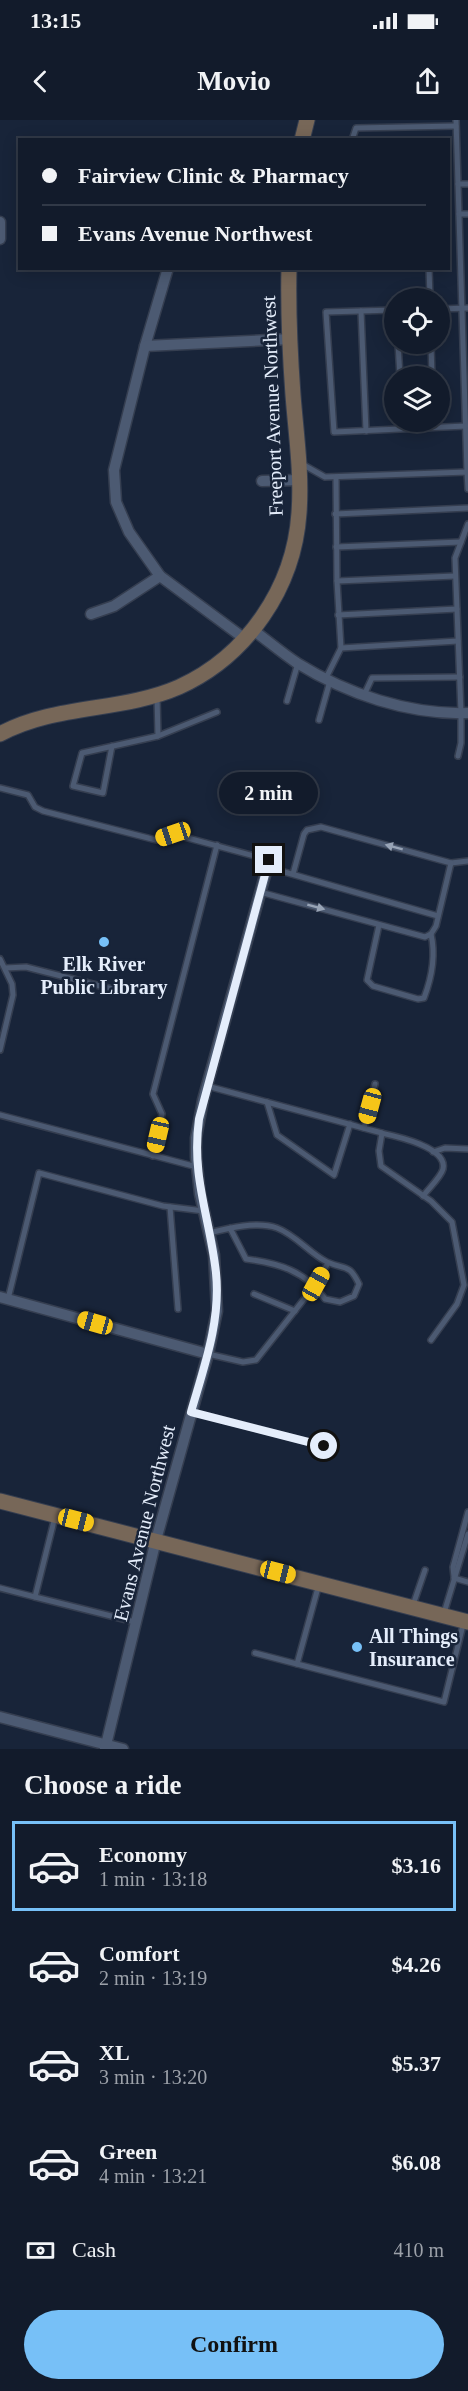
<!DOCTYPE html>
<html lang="en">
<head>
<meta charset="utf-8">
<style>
	body { margin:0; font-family:"Times New Roman",serif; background:#1b2433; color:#f1f3f6; height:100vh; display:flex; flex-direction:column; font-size:22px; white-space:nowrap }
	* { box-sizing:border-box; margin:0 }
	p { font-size:20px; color:#9ca1a9 }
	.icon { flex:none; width:33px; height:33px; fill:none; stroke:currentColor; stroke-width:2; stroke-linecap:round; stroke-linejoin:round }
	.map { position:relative; height:1629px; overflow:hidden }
	.details { display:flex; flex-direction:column; background:#121b2b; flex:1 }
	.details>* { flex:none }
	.hud { position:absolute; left:18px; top:18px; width:432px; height:132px; border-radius:0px; box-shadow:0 3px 15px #0003,0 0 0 2px #313947; display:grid; align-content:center; height:132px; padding:0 24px; background:#121b2b }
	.controls { position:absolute; left:384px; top:168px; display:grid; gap:12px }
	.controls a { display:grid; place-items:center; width:66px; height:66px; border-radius:50%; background:#121b2b; box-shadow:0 3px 15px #0003,0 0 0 2px #313947; font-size:30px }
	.end { position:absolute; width:27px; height:27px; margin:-14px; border:8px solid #e4edfb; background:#111; box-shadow:0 0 0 3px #111 }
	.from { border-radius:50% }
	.bubble { position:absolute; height:42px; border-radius:21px; background:#121b2b; box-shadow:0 3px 15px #0003,0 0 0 2px #313947; font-size:20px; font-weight:800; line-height:42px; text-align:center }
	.car { position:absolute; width:18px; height:36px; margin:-18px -9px; border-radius:8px; box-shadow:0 0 4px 2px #0007; background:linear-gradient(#f5c518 24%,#345 0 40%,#f5c518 0 76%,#345 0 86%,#f5c518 0) }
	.hud b { display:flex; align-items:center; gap:21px; height:57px; font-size:22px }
	.hud b+b { border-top:2px solid #313947 }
	.hud i { width:15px; height:15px; background:#f1f3f6 }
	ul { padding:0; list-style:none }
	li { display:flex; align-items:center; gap:18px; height:90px; margin:0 12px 9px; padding:0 12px; border:3px solid transparent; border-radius:0px }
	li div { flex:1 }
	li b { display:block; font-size:22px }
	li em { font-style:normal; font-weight:800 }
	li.current { border-color:#77c0f7 }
	li>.icon { width:54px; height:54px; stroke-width:1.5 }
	h2 { padding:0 24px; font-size:27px; line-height:72px }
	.pay { display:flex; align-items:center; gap:15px; height:66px; padding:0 24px; font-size:22px }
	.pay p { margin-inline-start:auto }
	.button { display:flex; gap:12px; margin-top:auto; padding:12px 24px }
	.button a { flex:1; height:69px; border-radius:36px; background:#77c0f7; color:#111; font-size:24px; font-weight:800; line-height:69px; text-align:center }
	.status { display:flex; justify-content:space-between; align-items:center; height:42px; padding:0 30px; background:#121b2b; direction:ltr }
	.status svg { height:16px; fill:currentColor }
	header { display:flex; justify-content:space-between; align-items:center; height:78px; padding:0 24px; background:#121b2b; font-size:27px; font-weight:800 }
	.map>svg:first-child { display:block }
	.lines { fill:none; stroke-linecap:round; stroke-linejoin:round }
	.lane-casing { stroke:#353e50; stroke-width:8 }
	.street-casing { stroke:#353e50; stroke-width:13 }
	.secondary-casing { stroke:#353e50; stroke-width:17 }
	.lane { stroke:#4c5a72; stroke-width:5 }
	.street { stroke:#4c5a72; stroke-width:10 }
	.secondary { stroke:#776758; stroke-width:15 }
	.oneway { fill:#98a4b6 }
	.route { stroke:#e4edfb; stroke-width:8 }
	.poi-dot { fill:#77c0f7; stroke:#182439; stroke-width:2 }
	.labels { text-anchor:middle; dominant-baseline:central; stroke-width:5; stroke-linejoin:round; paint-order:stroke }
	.street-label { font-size:20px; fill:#e4edfb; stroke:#182439 }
	.poi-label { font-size:20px; font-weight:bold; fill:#e4edfb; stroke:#182439 }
</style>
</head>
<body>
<div class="status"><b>13:15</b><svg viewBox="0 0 49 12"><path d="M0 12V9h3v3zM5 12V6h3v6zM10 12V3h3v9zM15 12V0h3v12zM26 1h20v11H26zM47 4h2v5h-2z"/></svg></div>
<header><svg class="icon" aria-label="back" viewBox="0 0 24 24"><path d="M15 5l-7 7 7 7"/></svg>Movio<svg class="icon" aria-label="share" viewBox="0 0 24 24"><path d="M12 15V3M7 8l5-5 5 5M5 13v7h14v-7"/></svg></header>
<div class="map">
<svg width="468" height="1629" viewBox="0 0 468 1629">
	<rect width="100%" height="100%" fill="#182439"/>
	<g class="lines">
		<defs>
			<g id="lane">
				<polyline points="456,0 467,352"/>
				<polyline points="352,20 356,8 456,6"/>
				<polyline points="458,64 468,64"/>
				<polyline points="459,94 468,94"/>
				<polyline points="429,148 430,178"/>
				<polyline points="440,189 468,188"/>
				<polyline points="394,190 326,192 334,312 466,306"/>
				<polyline points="361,191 366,311"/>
				<polyline points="398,224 400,256"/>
				<polyline points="431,224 432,256"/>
				<polyline points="302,344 325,357 467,352 468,369"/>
				<polyline points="336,357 337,461 341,528"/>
				<polyline points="335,394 468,388"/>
				<polyline points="336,427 461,422"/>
				<polyline points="337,461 455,456"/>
				<polyline points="338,495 457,489"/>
				<polyline points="326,558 341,528 458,521"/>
				<polyline points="364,575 372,558 460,557"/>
				<polyline points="287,581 298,543"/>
				<polyline points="319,600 330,561"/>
				<polyline points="158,616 217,592"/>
				<polyline points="112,626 103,673 73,666 82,633 158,616 157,576"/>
				<polyline points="458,636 461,623 461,593 455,438 468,404"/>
				<polyline points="0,668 28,675 35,687 43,691 156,720 173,714 269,740"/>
				<polyline points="267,747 438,796"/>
				<polyline points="293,754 304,714 307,710 321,707 451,743 468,741"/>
				<polyline points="260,772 425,817 431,814 436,806 451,743"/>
				<path d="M379 805 367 860 373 866 418 879 424 878C432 857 436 836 431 814"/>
				<polyline points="0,839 12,864 13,875 0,930"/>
				<polyline points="5,848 26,847 116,870"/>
				<polyline points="207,966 382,1013 379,1031 381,1046 431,1081 452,1102 464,1165 457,1184 431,1220"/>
				<polyline points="267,982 277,1015 334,1055 350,1004"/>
				<polyline points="0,995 197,1047"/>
				<polyline points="364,1008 375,964"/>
				<path d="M381 1013C395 1016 448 1027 443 1049 441 1057 429 1068 423 1076"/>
				<polyline points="433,1032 445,1028 468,1029"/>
				<polyline points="153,1036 162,994 153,974 217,725"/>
				<polyline points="170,1087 178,1189"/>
				<path d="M209 1113C229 1108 257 1101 277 1108 296 1115 310 1134 327 1142 345 1150 349 1143 359 1164L354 1176 340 1182 325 1179C306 1151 278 1143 246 1139L230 1108"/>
				<polyline points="254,1174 295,1191"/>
				<polyline points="8,1179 39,1053 163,1086 204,1091"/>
				<polyline points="208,1234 243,1242 256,1240 316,1164 328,1143"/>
				<polyline points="192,1292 324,1326"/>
				<polyline points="454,1457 453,1447 468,1392"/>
				<polyline points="454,1458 468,1462"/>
				<polyline points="319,1464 297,1544 444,1582 464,1501"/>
				<polyline points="0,1468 35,1477 55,1397"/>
				<polyline points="35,1477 135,1502"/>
				<polyline points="413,1485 425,1450"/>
				<polyline points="444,1493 468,1414"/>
				<polyline points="255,1533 297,1544"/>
			</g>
			<g id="street">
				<polyline points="0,102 0,119"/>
				<polyline points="168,148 145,226 114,350 116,382 129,412 160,456 245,519"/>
				<polyline points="145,226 291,219"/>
				<polyline points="262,361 299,360"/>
				<polyline points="91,494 114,486 160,456"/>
				<path d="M253 510C268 521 282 533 297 543 347 574 409 595 468 593"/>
				<polyline points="0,1177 208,1234"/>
				<polyline points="0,1597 123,1629"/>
				<polyline points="105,1629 156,1420 208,1234 217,1191 214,1135 200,1074 196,1037 196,1018 203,980 272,730"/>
			</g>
			<g id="secondary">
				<polyline points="302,20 307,0"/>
				<path d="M0 614C55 584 122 592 179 567 247 536 294 468 299 393 302 354 296 314 293 275 290 234 288 190 289 148"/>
				<polyline points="0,1381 468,1502"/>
			</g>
		</defs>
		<use href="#lane" class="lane-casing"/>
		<use href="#street" class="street-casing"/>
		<use href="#secondary" class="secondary-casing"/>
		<use href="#lane" class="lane"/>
		<use href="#street" class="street"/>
		<use href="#secondary" class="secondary"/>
	</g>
	<defs><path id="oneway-solid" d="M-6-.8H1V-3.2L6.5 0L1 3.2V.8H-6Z" transform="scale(1.5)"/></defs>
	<g class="oneway">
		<use href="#oneway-solid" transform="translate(394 727) rotate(-165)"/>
		<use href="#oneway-solid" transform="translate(316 787) rotate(15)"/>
	</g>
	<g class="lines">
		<path class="route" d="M269 740 199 999C191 1058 210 1097 216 1153 221 1201 204 1247 191 1292L324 1326"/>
	</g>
	<g class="poi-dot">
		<circle cx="104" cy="822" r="6"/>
		<circle cx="357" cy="1527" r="6"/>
	</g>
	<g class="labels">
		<g class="street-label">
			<text transform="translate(272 286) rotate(-92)">Freeport Avenue Northwest</text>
			<text transform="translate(144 1403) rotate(-76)">Evans Avenue Northwest</text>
		</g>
		<g class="poi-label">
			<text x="104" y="844">Elk River<tspan x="104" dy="23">Public Library</tspan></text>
			<text x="369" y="1516" text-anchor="start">All Things<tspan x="369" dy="23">Insurance</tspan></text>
		</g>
	</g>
</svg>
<div class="controls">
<a><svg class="icon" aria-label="locate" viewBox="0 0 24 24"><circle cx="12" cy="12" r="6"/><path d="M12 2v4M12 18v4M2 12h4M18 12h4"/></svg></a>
<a><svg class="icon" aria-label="layers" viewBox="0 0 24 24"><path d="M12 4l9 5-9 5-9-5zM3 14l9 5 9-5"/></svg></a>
</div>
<i class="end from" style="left:324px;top:1326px"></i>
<i class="end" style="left:269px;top:740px"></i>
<div class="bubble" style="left:219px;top:652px;width:99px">2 min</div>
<i class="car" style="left:173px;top:714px;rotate:251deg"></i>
<i class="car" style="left:370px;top:986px;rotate:195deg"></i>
<i class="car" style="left:158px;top:1015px;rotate:193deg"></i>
<i class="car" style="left:316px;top:1164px;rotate:29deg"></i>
<i class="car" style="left:95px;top:1203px;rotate:286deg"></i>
<i class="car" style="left:76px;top:1400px;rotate:104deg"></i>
<i class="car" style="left:278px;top:1452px;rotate:104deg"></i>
<div class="hud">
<b><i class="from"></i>Fairview Clinic &amp; Pharmacy</b>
<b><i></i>Evans Avenue Northwest</b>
</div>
</div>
<section class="details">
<h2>Choose a ride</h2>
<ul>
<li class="current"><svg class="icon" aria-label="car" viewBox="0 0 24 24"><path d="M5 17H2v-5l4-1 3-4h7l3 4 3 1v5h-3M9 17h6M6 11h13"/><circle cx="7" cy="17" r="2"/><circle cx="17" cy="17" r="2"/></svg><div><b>Economy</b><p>1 min · 13:18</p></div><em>$3.16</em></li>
<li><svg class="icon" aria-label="car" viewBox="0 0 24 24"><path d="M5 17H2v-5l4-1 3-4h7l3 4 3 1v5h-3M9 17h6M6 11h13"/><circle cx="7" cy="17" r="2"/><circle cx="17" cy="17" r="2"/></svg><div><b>Comfort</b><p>2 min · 13:19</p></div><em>$4.26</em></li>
<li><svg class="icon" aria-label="car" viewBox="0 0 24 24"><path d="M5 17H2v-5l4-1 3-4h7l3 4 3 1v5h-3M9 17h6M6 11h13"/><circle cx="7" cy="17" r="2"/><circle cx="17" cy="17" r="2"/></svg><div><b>XL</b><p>3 min · 13:20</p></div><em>$5.37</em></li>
<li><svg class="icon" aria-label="car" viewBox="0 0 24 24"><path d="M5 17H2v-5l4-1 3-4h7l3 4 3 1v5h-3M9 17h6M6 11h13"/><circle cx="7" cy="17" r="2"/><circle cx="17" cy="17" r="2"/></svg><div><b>Green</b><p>4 min · 13:21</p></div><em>$6.08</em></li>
</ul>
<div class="pay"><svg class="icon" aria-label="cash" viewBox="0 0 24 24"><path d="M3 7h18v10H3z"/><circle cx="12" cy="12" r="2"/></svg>Cash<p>410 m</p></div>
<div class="button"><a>Confirm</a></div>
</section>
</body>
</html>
